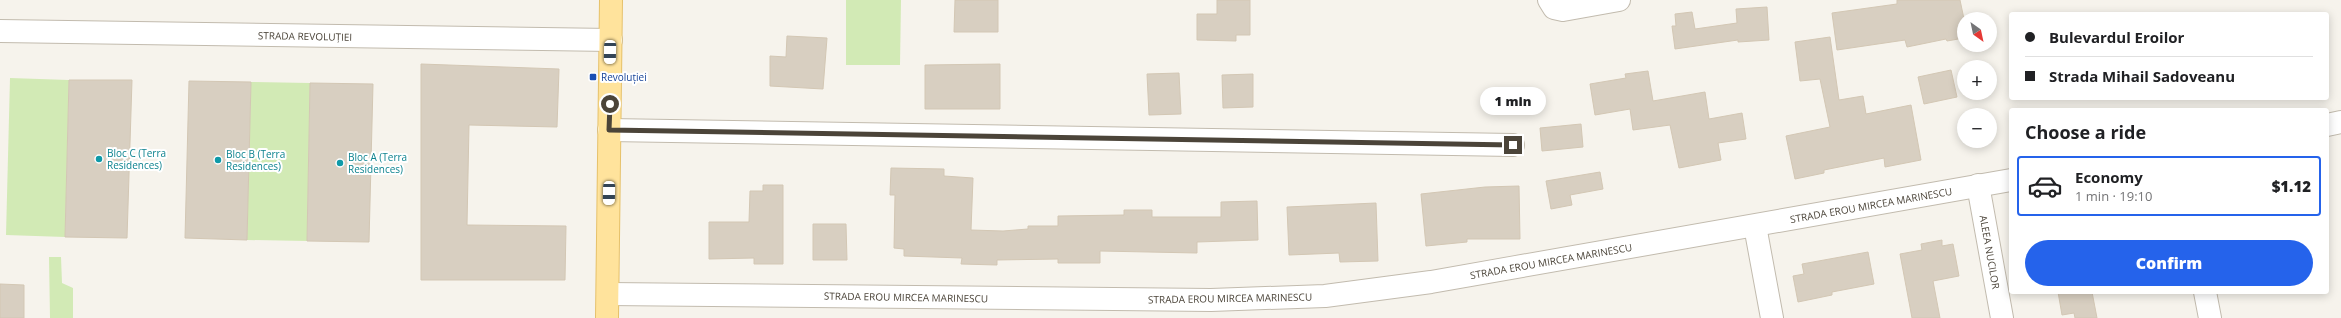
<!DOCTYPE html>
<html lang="en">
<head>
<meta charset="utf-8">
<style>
	body { margin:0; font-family:"Open Sans",sans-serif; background:#f2f2f2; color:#202124; height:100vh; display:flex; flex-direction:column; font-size:15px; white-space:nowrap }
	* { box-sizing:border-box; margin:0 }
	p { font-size:13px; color:#757577 }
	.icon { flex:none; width:22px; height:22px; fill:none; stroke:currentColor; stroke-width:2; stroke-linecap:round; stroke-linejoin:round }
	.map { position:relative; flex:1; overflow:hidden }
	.side { position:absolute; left:2009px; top:108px; width:320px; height:186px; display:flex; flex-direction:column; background:#fff; border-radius:4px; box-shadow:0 2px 10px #0003 }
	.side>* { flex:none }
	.guide { position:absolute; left:2009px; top:12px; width:320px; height:88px; border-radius:4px; box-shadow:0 2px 10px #0003; display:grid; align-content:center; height:88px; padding:0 16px; background:#fff }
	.needle { width:26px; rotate:147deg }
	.fabs { position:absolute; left:1957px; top:12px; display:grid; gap:8px }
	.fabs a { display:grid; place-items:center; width:40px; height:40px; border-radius:50%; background:#fff; box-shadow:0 2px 10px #0003; font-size:20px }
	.end { position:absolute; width:18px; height:18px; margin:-9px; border:5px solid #4b4439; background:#fff; box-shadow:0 0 0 2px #fff }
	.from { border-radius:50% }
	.bubble { position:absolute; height:28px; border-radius:14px; background:#fff; box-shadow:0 2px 10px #0003; font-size:13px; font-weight:800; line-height:28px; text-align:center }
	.car { position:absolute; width:12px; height:24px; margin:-12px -6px; border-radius:5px; box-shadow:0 0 3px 1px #0007; background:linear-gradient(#fff 24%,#345 0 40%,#fff 0 76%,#345 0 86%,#fff 0) }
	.guide b { display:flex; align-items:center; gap:14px; height:38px; font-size:15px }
	.guide b+b { border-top:1px solid #e0e0e0 }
	.guide i { width:10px; height:10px; background:#202124 }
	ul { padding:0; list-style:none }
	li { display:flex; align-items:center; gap:12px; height:60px; margin:0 8px 6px; padding:0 8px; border:2px solid transparent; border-radius:4px }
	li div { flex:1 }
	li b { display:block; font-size:15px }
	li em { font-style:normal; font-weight:800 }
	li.current { border-color:#2563eb }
	li>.icon { width:36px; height:36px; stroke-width:1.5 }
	h2 { padding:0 16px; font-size:18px; line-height:48px }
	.primary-button { display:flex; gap:8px; margin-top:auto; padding:8px 16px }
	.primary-button a { flex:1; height:46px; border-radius:24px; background:#2563eb; color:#fff; font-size:16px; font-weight:800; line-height:46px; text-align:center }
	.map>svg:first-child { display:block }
	.green { fill:#d2eab5 }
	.building { fill:#d8cfc1; stroke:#d3c7b4 }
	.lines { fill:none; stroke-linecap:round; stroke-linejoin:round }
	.minor-casing { stroke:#c2bbae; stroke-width:24 }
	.major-casing { stroke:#e6c16a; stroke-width:24 }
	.minor { stroke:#fff; stroke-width:22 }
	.major { stroke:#ffe39c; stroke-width:22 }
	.route { stroke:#4b4439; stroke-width:5 }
	.transit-dot { fill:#1a4fb4; stroke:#fff; stroke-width:1.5 }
	.culture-dot { fill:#0f9aa8; stroke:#fff; stroke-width:1.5 }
	.labels { text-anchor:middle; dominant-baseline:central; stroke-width:4; stroke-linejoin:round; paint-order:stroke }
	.street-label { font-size:10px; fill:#4b4439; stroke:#fff }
	.transit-label { font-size:10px; fill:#164399; stroke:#fff; text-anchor:start }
	.culture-label { font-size:10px; fill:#0d838f; stroke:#fff; text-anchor:start }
</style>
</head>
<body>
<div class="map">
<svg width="2341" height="318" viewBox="0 0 2341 318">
	<rect width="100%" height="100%" fill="#f6f3ec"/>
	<g class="green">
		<polygon points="846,0 901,0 900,65 846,65"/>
		<polygon points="10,78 69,80 65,237 6,235"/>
		<polygon points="251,82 310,83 307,241 247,240"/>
		<polygon points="49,257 61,257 62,283 73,288 73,318 50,318"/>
	</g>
	<g class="building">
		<polygon points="955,0 998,0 998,32 954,32"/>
		<polygon points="1217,0 1250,0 1250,35 1236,35 1236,41 1197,40 1197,14 1217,14"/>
		<polygon points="1897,0 1960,0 1964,19 1964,38 1947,41 1946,39 1907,47 1905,40 1837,50 1832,13 1897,4"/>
		<polygon points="1767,7 1769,40 1738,42 1738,40 1675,49 1672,26 1676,26 1675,14 1692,12 1695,29 1737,23 1736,9"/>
		<polygon points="787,36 827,38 823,89 770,86 770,56 786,57"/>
		<polygon points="1830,37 1839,100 1863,96 1866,114 1911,105 1921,160 1885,167 1884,158 1824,170 1824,173 1795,179 1786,136 1830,127 1820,79 1800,81 1795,42"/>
		<polygon points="421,64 559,69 557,127 469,125 467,225 566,226 565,280 421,280"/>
		<polygon points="1000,64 1000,109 925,109 925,65"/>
		<polygon points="1951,70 1957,97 1924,104 1918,77"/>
		<polygon points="1648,71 1653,101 1705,92 1709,119 1742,113 1746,139 1718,143 1721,160 1679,168 1670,125 1633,130 1630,109 1595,115 1590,84 1626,78 1625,74"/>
		<polygon points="1179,73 1181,114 1149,115 1147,74"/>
		<polygon points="1253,74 1253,107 1223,108 1222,75"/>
		<polygon points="69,80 132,80 127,238 65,237"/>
		<polygon points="189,81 251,82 247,240 185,238"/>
		<polygon points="310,83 373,84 369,242 307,241"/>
		<polygon points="1581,124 1583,147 1542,151 1540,128"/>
		<polygon points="891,168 944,169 944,176 973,178 971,230 1003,231 1028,229 1028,226 1058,226 1058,216 1124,215 1124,210 1152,210 1152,217 1221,217 1221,202 1257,201 1258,240 1197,242 1197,253 1100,251 1100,263 1058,263 1058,259 997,260 997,265 961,264 962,258 904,256 904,249 894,248 895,195 890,195"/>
		<polygon points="1600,172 1603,189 1570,195 1572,205 1551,209 1546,181"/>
		<polygon points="763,185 783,185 783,264 754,264 754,258 709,259 709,222 749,222 750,191 763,191"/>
		<polygon points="1519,186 1520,239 1467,239 1467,242 1426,246 1421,194 1485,187"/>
		<polygon points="1376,203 1378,261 1340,262 1339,253 1289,255 1287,207"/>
		<polygon points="813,224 846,224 847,260 813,260"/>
		<polygon points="1942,240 1942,246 1953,244 1959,276 1933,281 1940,318 1912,318 1900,254 1922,250 1921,244"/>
		<polygon points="1868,252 1874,284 1832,292 1832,295 1798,302 1793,276 1804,274 1802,264"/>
		<polygon points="0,284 24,285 24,318 0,318"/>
		<polygon points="2058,292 2092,292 2097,318 2075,318 2074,313 2062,315"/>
	</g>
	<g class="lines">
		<defs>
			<g id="minor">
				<polyline points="1549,0 1554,8 1563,10 1619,0"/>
				<polyline points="0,31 611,40"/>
				<polyline points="2327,125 2341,122"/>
				<polyline points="609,130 1513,145"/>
				<polyline points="1978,185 2002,318"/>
				<polyline points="1755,226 1772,318"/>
				<polyline points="2205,292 2210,318"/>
				<polyline points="608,294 1211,300 1325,296 1431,282 2011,180"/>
			</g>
			<polyline id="major" points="607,318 611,0"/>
		</defs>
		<use href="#minor" class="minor-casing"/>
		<use href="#major" class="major-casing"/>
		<use href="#minor" class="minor"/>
		<use href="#major" class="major"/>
	</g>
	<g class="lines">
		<polyline class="route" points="610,104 609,130 1513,145"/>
	</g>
	<rect class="transit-dot" x="589" y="73" width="8" height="8" rx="2"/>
	<g class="culture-dot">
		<circle cx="99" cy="159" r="4"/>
		<circle cx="218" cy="160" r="4"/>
		<circle cx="340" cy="163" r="4"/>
	</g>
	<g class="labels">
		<g class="street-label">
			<text transform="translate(305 36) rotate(1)">STRADA REVOLUȚIEI</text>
			<text transform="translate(1871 205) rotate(-10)">STRADA EROU MIRCEA MARINESCU</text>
			<text transform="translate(1990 252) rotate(80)">ALEEA NUCILOR</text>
			<text transform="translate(1551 261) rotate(-10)">STRADA EROU MIRCEA MARINESCU</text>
			<text transform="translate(906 297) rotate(1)">STRADA EROU MIRCEA MARINESCU</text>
			<text transform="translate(1230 298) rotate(-1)">STRADA EROU MIRCEA MARINESCU</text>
		</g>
		<g class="transit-label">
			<text x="601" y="77">Revoluției</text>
		</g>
		<g class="culture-label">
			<text x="107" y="153">Bloc C (Terra<tspan x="107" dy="12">Residences)</tspan></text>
			<text x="226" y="154">Bloc B (Terra<tspan x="226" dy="12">Residences)</tspan></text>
			<text x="348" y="157">Bloc A (Terra<tspan x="348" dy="12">Residences)</tspan></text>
		</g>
	</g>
</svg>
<div class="fabs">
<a><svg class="needle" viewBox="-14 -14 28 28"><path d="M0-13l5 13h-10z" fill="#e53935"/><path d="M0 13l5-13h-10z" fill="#757577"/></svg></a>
<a>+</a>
<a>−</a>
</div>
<i class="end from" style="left:610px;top:104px"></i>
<i class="end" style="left:1513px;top:145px"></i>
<div class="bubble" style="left:1480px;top:87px;width:66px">1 min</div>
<i class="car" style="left:610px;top:52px;rotate:181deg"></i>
<i class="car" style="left:609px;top:193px;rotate:181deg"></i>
<div class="guide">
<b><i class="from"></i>Bulevardul Eroilor</b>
<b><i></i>Strada Mihail Sadoveanu</b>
</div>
<section class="side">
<h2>Choose a ride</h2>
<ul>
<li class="current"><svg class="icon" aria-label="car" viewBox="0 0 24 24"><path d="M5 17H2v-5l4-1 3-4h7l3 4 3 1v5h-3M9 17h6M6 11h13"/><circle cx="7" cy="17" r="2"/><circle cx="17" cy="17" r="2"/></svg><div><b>Economy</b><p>1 min · 19:10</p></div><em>$1.12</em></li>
</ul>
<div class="primary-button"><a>Confirm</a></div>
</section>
</div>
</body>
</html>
